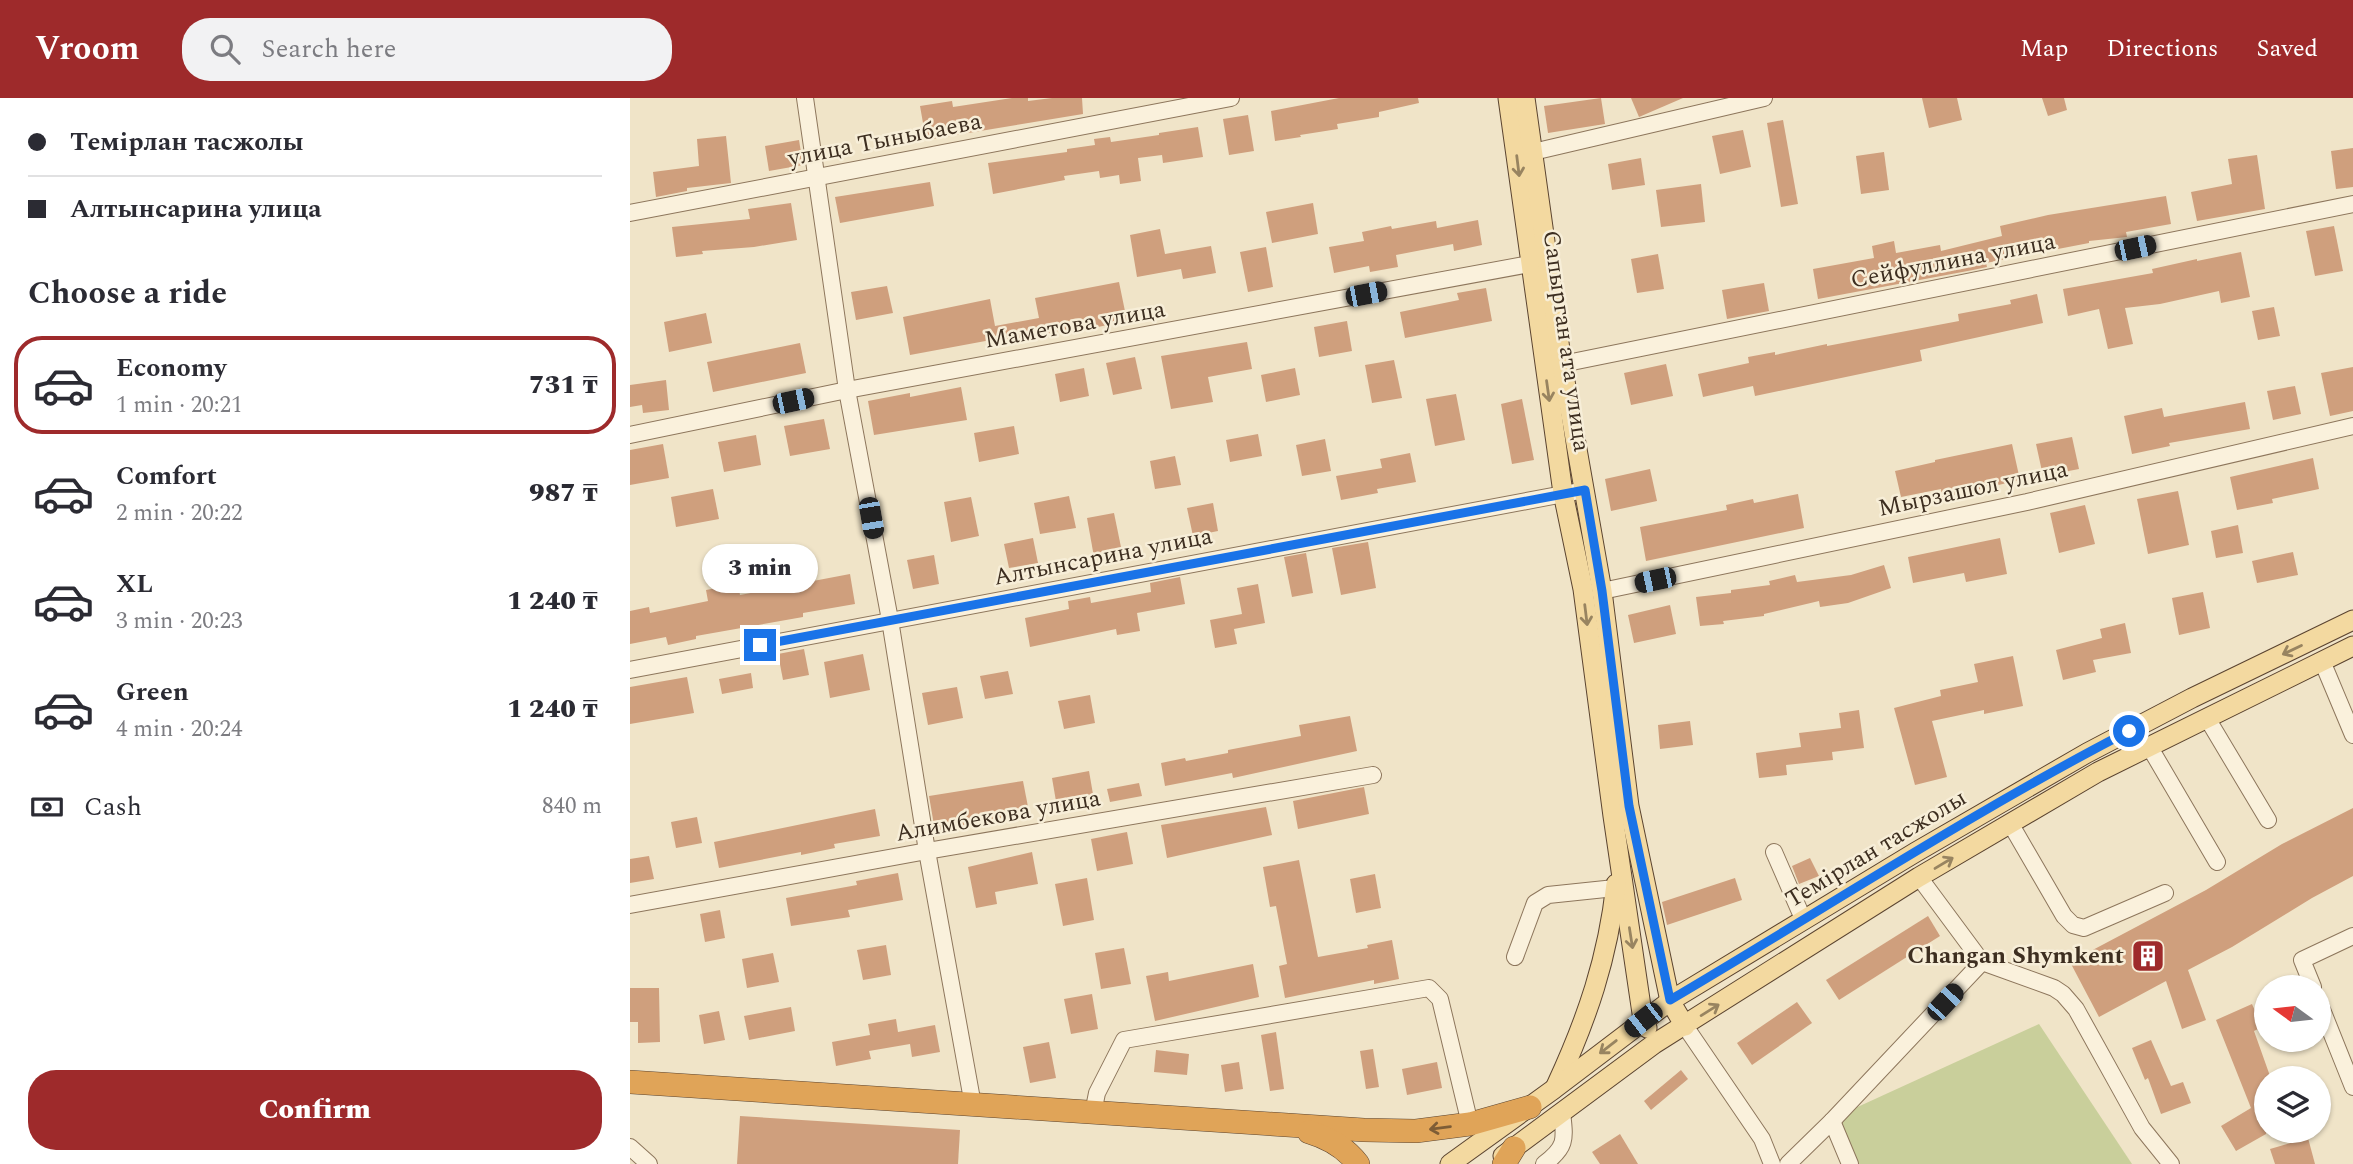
<!DOCTYPE html>
<html lang="en">
<head>
<meta charset="utf-8">
<style>
	body { margin:0; font-family:Spectral,serif; background:#f2f2f3; color:#2b2b33; height:100vh; display:flex; flex-direction:column; font-size:26px; white-space:nowrap }
	* { box-sizing:border-box; margin:0 }
	p { font-size:23px; color:#7c7c81 }
	.icon { flex:none; width:38px; height:38px; fill:none; stroke:currentColor; stroke-width:2; stroke-linecap:round; stroke-linejoin:round }
	.map { position:relative; flex:1; overflow:hidden }
	.drawer { display:flex; flex-direction:column; background:#fff; width:630px }
	.drawer>* { flex:none }
	.hud { display:grid; align-content:center; height:154px; padding:0 28px; background:#fff }
	.needle { width:46px; rotate:285deg }
	.controls { position:absolute; left:1624px; top:877px; display:grid; gap:14px }
	.controls a { display:grid; place-items:center; width:77px; height:77px; border-radius:50%; background:#fff; box-shadow:0 2px 5px #0004; font-size:35px }
	.end { position:absolute; width:32px; height:32px; margin:-16px; border:9px solid #1a73e8; background:#fff; box-shadow:0 0 0 4px #fff }
	.from { border-radius:50% }
	.bubble { position:absolute; height:49px; border-radius:24px; background:#fff; box-shadow:0 2px 5px #0004; font-size:23px; font-weight:800; line-height:49px; text-align:center }
	.car { position:absolute; width:21px; height:42px; margin:-21px -10px; border-radius:9px; box-shadow:0 0 5px 2px #0007; background:linear-gradient(#222 24%,#8ab4d8 0 40%,#222 0 76%,#8ab4d8 0 86%,#222 0) }
	.hud b { display:flex; align-items:center; gap:24px; height:66px; font-size:26px }
	.hud b+b { border-top:2px solid #e1e1e2 }
	.hud i { width:18px; height:18px; background:#2b2b33 }
	ul { padding:0; list-style:none }
	li { display:flex; align-items:center; gap:21px; height:98px; margin:0 14px 10px; padding:0 14px; border:4px solid transparent; border-radius:28px }
	li div { flex:1 }
	li b { display:block; font-size:26px }
	li em { font-style:normal; font-weight:800 }
	li.active { border-color:#9e2a2b }
	li>.icon { width:63px; height:63px; stroke-width:1.5 }
	h2 { padding:0 28px; font-size:32px; line-height:84px }
	.pay { display:flex; align-items:center; gap:18px; height:77px; padding:0 28px; font-size:26px }
	.pay p { margin-inline-start:auto }
	.button { display:flex; gap:14px; margin-top:auto; padding:14px 28px }
	.button a { flex:1; height:80px; border-radius:28px; background:#9e2a2b; color:#fff; font-size:28px; font-weight:800; line-height:80px; text-align:center }
	header { display:flex; align-items:center; gap:42px; box-sizing:border-box; height:98px; padding:0 35px; background:#9e2a2b; color:#fff }
	header strong { font-size:33px }
	nav { display:flex; gap:38px; margin-inline-start:auto; font-size:24px }
	.search { width:490px; height:63px; background:#f2f2f3; display:flex; align-items:center; gap:18px; box-sizing:border-box; padding:0 24px; border-radius:28px; color:#7c7c81; font-size:26px }
	main { display:flex; flex:1; min-height:0 }
	.map>svg:first-child { display:block }
	.green { fill:#c9cf9b }
	.building { fill:#cf9f7d }
	.lines { fill:none; stroke-linecap:round; stroke-linejoin:round }
	.minor-casing { stroke:#8d765c; stroke-width:18 }
	.major-casing { stroke:#5b4430; stroke-width:21 }
	.highway-casing { stroke:#5b4430; stroke-width:24 }
	.minor { stroke:#faf1dc; stroke-width:16 }
	.major { stroke:#f3d9a0; stroke-width:19 }
	.highway { stroke:#e0a458; stroke-width:23 }
	.oneway { stroke:#988460 }
	.oneway2 { stroke:#7e5d36 }
	.route { stroke:#1a73e8; stroke-width:9 }
	.labels { text-anchor:middle; dominant-baseline:central; stroke-width:5; stroke-linejoin:round; paint-order:stroke }
	.street-label { font-size:24px; fill:#3d2e20; stroke:#f7eed8 }
	.poi-label { font-size:24px; font-weight:bold; fill:#3d2e20; stroke:#f7eed8; text-anchor:end }
</style>
</head>
<body>
<header>
<strong>Vroom</strong>
<div class="search"><svg class="icon" aria-label="search" viewBox="0 0 24 24"><circle cx="10" cy="10" r="6"/><path d="M15 15l6 6"/></svg>Search here</div>
<nav><a>Map</a><a>Directions</a><a>Saved</a></nav>
</header>
<main>
<section class="drawer">
<div class="hud">
<b><i class="from"></i>Темірлан тасжолы</b>
<b><i></i>Алтынсарина улица</b>
</div>
<h2>Choose a ride</h2>
<ul>
<li class="active"><svg class="icon" aria-label="car" viewBox="0 0 24 24"><path d="M5 17H2v-5l4-1 3-4h7l3 4 3 1v5h-3M9 17h6M6 11h13"/><circle cx="7" cy="17" r="2"/><circle cx="17" cy="17" r="2"/></svg><div><b>Economy</b><p>1 min · 20:21</p></div><em>731 ₸</em></li>
<li><svg class="icon" aria-label="car" viewBox="0 0 24 24"><path d="M5 17H2v-5l4-1 3-4h7l3 4 3 1v5h-3M9 17h6M6 11h13"/><circle cx="7" cy="17" r="2"/><circle cx="17" cy="17" r="2"/></svg><div><b>Comfort</b><p>2 min · 20:22</p></div><em>987 ₸</em></li>
<li><svg class="icon" aria-label="car" viewBox="0 0 24 24"><path d="M5 17H2v-5l4-1 3-4h7l3 4 3 1v5h-3M9 17h6M6 11h13"/><circle cx="7" cy="17" r="2"/><circle cx="17" cy="17" r="2"/></svg><div><b>XL</b><p>3 min · 20:23</p></div><em>1 240 ₸</em></li>
<li><svg class="icon" aria-label="car" viewBox="0 0 24 24"><path d="M5 17H2v-5l4-1 3-4h7l3 4 3 1v5h-3M9 17h6M6 11h13"/><circle cx="7" cy="17" r="2"/><circle cx="17" cy="17" r="2"/></svg><div><b>Green</b><p>4 min · 20:24</p></div><em>1 240 ₸</em></li>
</ul>
<div class="pay"><svg class="icon" aria-label="cash" viewBox="0 0 24 24"><path d="M3 7h18v10H3z"/><circle cx="12" cy="12" r="2"/></svg>Cash<p>840 m</p></div>
<div class="button"><a>Confirm</a></div>
</section>
<div class="map">
<svg width="1723" height="1066" viewBox="0 0 1723 1066">
	<rect width="100%" height="100%" fill="#f0e4c8"/>
	<polygon class="green" points="1409,926 1502,1066 1218,1066 1210,1017"/>
	<g class="building">
		<polygon points="382,0 398,0 398,3 422,0 452,0 453,16 296,42 290,8 322,3 323,9"/>
		<polygon points="709,0 788,0 789,5 749,14 749,19 707,26 708,31 670,37 671,39 645,43 641,13"/>
		<polygon points="971,0 975,26 918,35 914,8"/>
		<polygon points="1001,0 1053,0 1009,19"/>
		<polygon points="1292,0 1327,0 1332,22 1299,30"/>
		<polygon points="1412,0 1434,0 1437,12 1418,18"/>
		<polygon points="618,17 624,53 599,57 593,21"/>
		<polygon points="1153,22 1168,106 1151,109 1137,25"/>
		<polygon points="568,29 573,59 533,65 532,57 508,60 511,83 490,86 489,77 470,80 469,73 434,78 435,82 363,96 358,65 437,54 437,51 465,47 464,41 480,39 481,44 529,37 529,35"/>
		<polygon points="1113,32 1121,69 1090,76 1082,38"/>
		<polygon points="96,38 101,85 57,90 57,93 26,99 23,74 69,68 67,41"/>
		<polygon points="169,42 173,67 139,73 135,48"/>
		<polygon points="1723,50 1723,89 1706,91 1701,53"/>
		<polygon points="1254,54 1259,92 1231,96 1226,58"/>
		<polygon points="1627,57 1635,111 1567,123 1561,94 1602,86 1598,61"/>
		<polygon points="1011,60 1015,87 982,92 978,66"/>
		<polygon points="300,84 304,108 210,125 205,99"/>
		<polygon points="1071,86 1075,124 1031,129 1026,92"/>
		<polygon points="1536,98 1541,126 1496,134 1497,139 1459,143 1459,145 1356,165 1357,169 1343,172 1188,201 1183,171 1244,160 1242,148 1264,143 1266,155 1310,147 1311,153 1372,138 1370,128 1418,117"/>
		<polygon points="161,105 167,142 124,149 72,153 73,156 46,159 42,129 120,121 118,111"/>
		<polygon points="683,105 688,136 642,145 636,114"/>
		<polygon points="848,122 852,147 824,153 823,146 766,157 768,169 740,174 739,168 704,175 699,149 734,143 732,134 761,128 762,131 806,123 807,130"/>
		<polygon points="1704,128 1713,173 1685,178 1676,133"/>
		<polygon points="530,131 535,156 581,148 586,175 553,181 551,171 507,179 500,137"/>
		<polygon points="636,149 643,189 618,194 610,154"/>
		<polygon points="1611,154 1620,199 1591,205 1589,193 1530,206 1495,210 1503,246 1478,251 1469,211 1438,218 1433,191 1523,175 1522,171 1567,161 1567,163"/>
		<polygon points="1028,156 1034,191 1007,195 1001,161"/>
		<polygon points="489,184 497,223 463,230 462,227 406,237 407,241 379,246 377,239 280,257 273,219 360,201 365,228 409,220 405,200"/>
		<polygon points="1134,185 1139,213 1097,221 1092,192"/>
		<polygon points="257,188 263,215 226,222 221,194"/>
		<polygon points="856,190 862,223 775,240 770,214 829,202 827,195"/>
		<polygon points="1407,196 1413,225 1290,252 1292,263 1125,298 1123,288 1073,299 1068,276 1119,265 1118,259 1145,254 1145,257 1197,246 1197,248 1329,223 1328,216 1381,206 1380,202"/>
		<polygon points="1644,209 1650,238 1628,242 1622,213"/>
		<polygon points="76,215 82,245 39,254 34,224"/>
		<polygon points="717,223 722,253 689,259 684,229"/>
		<polygon points="617,244 622,271 578,279 583,304 541,311 531,258"/>
		<polygon points="170,245 176,275 83,294 77,264"/>
		<polygon points="505,259 512,291 483,297 476,265"/>
		<polygon points="764,262 772,300 742,305 735,267"/>
		<polygon points="1036,266 1043,298 1001,307 994,275"/>
		<polygon points="1723,269 1723,313 1700,318 1691,275"/>
		<polygon points="454,270 459,298 430,304 425,276"/>
		<polygon points="665,270 670,297 636,304 631,277"/>
		<polygon points="36,282 39,312 13,315 12,307 0,309 0,287"/>
		<polygon points="1665,288 1671,316 1643,322 1637,293"/>
		<polygon points="331,289 337,322 244,337 238,303 280,295 280,299"/>
		<polygon points="826,296 835,342 805,348 796,301"/>
		<polygon points="892,301 904,362 882,366 871,306"/>
		<polygon points="1615,304 1620,331 1539,345 1540,348 1502,356 1494,318 1532,310 1534,319"/>
		<polygon points="194,321 200,351 160,358 154,328"/>
		<polygon points="384,328 389,356 349,364 344,335"/>
		<polygon points="628,336 632,358 600,364 596,342"/>
		<polygon points="126,337 131,367 94,374 88,344"/>
		<polygon points="1442,339 1449,371 1413,378 1406,346"/>
		<polygon points="695,341 701,373 672,378 666,347"/>
		<polygon points="33,346 39,380 0,387 0,352"/>
		<polygon points="1382,346 1390,382 1312,400 1311,391 1271,399 1265,373 1305,364 1305,362"/>
		<polygon points="780,355 786,384 747,391 748,395 711,402 706,378 752,370 750,361"/>
		<polygon points="545,358 551,387 525,391 520,363"/>
		<polygon points="1683,360 1689,391 1642,401 1643,405 1607,412 1600,379"/>
		<polygon points="1020,371 1027,403 981,413 975,381"/>
		<polygon points="83,391 89,421 46,429 41,399"/>
		<polygon points="1548,393 1559,447 1518,456 1507,401"/>
		<polygon points="1168,396 1174,430 1016,463 1010,429 1097,412 1096,407 1123,401 1124,405"/>
		<polygon points="439,398 446,430 410,436 404,405"/>
		<polygon points="341,399 349,438 321,444 314,404"/>
		<polygon points="583,405 588,433 563,438 557,410"/>
		<polygon points="1455,407 1465,446 1429,455 1420,415"/>
		<polygon points="484,415 492,454 464,459 457,420"/>
		<polygon points="1608,427 1613,455 1586,460 1581,433"/>
		<polygon points="403,440 408,465 379,470 374,446"/>
		<polygon points="1370,440 1377,476 1336,484 1334,475 1283,485 1278,459"/>
		<polygon points="738,444 746,490 711,497 702,450"/>
		<polygon points="1663,454 1668,477 1627,485 1622,463"/>
		<polygon points="676,455 683,495 662,499 654,459"/>
		<polygon points="304,457 309,486 283,491 277,462"/>
		<polygon points="1254,467 1261,490 1218,505 1190,509 1189,503 1134,516 1134,518 1093,523 1094,526 1070,528 1066,499 1101,495 1101,492 1140,487 1139,483 1165,477 1167,484 1221,477"/>
		<polygon points="220,476 225,506 173,515 173,519 66,538 66,541 38,547 36,539 0,546 0,513 19,509 20,515 78,503 76,492 108,486 110,497"/>
		<polygon points="550,479 555,506 507,515 510,533 487,537 486,531 400,549 395,520 439,511 438,503 460,499 461,505 521,494 520,485"/>
		<polygon points="628,486 635,525 604,531 607,546 585,550 580,522 612,516 607,490"/>
		<polygon points="1573,494 1580,530 1549,537 1542,500"/>
		<polygon points="1040,507 1046,536 1004,545 998,517"/>
		<polygon points="1495,525 1501,555 1463,562 1466,574 1433,582 1426,552 1472,540 1470,531"/>
		<polygon points="174,551 179,577 153,582 148,556"/>
		<polygon points="233,556 240,592 200,600 194,564"/>
		<polygon points="1383,558 1393,608 1354,616 1354,612 1302,623 1317,679 1285,687 1264,610 1311,598 1310,592 1348,584 1344,566"/>
		<polygon points="378,573 383,596 355,601 350,578"/>
		<polygon points="121,575 123,590 92,596 89,581"/>
		<polygon points="57,579 64,615 0,626 0,589"/>
		<polygon points="327,589 333,620 298,627 292,595"/>
		<polygon points="460,597 465,625 434,631 428,603"/>
		<polygon points="1229,612 1234,650 1202,654 1203,662 1156,667 1157,677 1129,680 1126,655 1171,649 1169,635 1211,630 1209,615"/>
		<polygon points="720,618 727,653 603,680 602,675 535,688 531,665 555,660 556,663 598,655 598,652 671,638 669,627"/>
		<polygon points="1060,623 1063,647 1030,651 1028,627"/>
		<polygon points="459,673 464,702 427,709 422,680"/>
		<polygon points="393,683 399,714 305,733 299,698"/>
		<polygon points="509,685 512,698 480,704 477,691"/>
		<polygon points="734,689 739,716 668,731 663,703"/>
		<polygon points="636,709 642,737 537,760 531,727"/>
		<polygon points="1723,710 1723,778 1682,800 1602,849 1558,872 1576,922 1552,931 1536,883 1469,919 1440,864 1576,792 1652,746"/>
		<polygon points="245,711 250,738 204,746 205,750 171,757 171,754 89,770 84,744"/>
		<polygon points="67,719 72,745 46,750 41,724"/>
		<polygon points="497,734 503,766 467,773 461,741"/>
		<polygon points="402,754 408,786 365,794 367,806 346,810 338,769"/>
		<polygon points="19,758 24,781 0,785 0,761"/>
		<polygon points="1180,760 1189,778 1169,786 1162,768"/>
		<polygon points="669,762 688,859 738,850 737,847 762,842 769,881 744,886 744,882 655,900 649,868 657,866 646,808 640,809 633,769"/>
		<polygon points="268,775 273,802 218,812 220,819 161,828 156,800 227,787 226,783"/>
		<polygon points="745,776 751,810 726,815 720,781"/>
		<polygon points="457,780 464,822 433,828 425,786"/>
		<polygon points="1105,780 1112,802 1037,827 1032,804"/>
		<polygon points="90,812 95,840 75,844 70,816"/>
		<polygon points="1298,818 1310,838 1209,902 1196,882"/>
		<polygon points="256,847 261,877 233,882 227,852"/>
		<polygon points="494,850 501,886 471,891 465,855"/>
		<polygon points="143,855 149,884 117,890 112,861"/>
		<polygon points="623,866 629,899 525,923 516,878 538,874 539,883"/>
		<polygon points="0,890 29,890 30,944 8,945 8,924 0,924"/>
		<polygon points="462,896 468,931 441,936 434,901"/>
		<polygon points="1167,904 1182,925 1122,967 1107,945"/>
		<polygon points="1622,906 1632,929 1624,933 1640,978 1636,979 1636,1036 1606,1053 1591,1028 1621,1010 1586,922"/>
		<polygon points="161,909 165,933 119,942 114,918"/>
		<polygon points="89,913 95,942 74,946 69,917"/>
		<polygon points="266,921 268,934 305,927 310,954 282,959 280,946 239,953 241,961 206,968 202,944 240,937 238,926"/>
		<polygon points="646,934 654,991 640,993 631,937"/>
		<polygon points="1521,942 1541,988 1553,984 1561,1005 1531,1016 1518,980 1515,982 1502,950"/>
		<polygon points="419,944 426,980 400,985 393,949"/>
		<polygon points="743,951 749,989 736,991 730,953"/>
		<polygon points="526,952 559,956 557,977 524,974"/>
		<polygon points="609,964 613,991 595,994 591,967"/>
		<polygon points="807,964 812,990 777,997 772,971"/>
		<polygon points="1051,972 1058,981 1021,1012 1014,1003"/>
		<polygon points="110,1018 330,1032 328,1066 107,1066"/>
		<polygon points="990,1036 1008,1066 970,1066 962,1054"/>
		<polygon points="1678,1040 1685,1066 1645,1066 1640,1051"/>
	</g>
	<g class="lines">
		<defs>
			<g id="minor">
				<polyline points="175,0 217,292 260,522 297,753 343,1007"/>
				<polyline points="903,54 1134,0"/>
				<polyline points="0,115 601,0"/>
				<polyline points="932,266 1723,106"/>
				<polyline points="0,337 217,292 900,166"/>
				<polyline points="972,493 1397,404 1723,328"/>
				<polyline points="1692,563 1723,637"/>
				<polyline points="0,572 955,392"/>
				<polyline points="1577,620 1638,722"/>
				<polyline points="1519,648 1587,764"/>
				<polyline points="1380,725 1434,818 1443,827 1454,830 1535,795"/>
				<polyline points="1144,754 1174,823"/>
				<polyline points="1289,779 1352,864 1424,890 1433,896 1446,911 1512,1030 1541,1066"/>
				<polyline points="0,807 297,753 743,677"/>
				<polyline points="885,859 905,805 918,797 985,790"/>
				<polyline points="1683,889 1672,862 1723,838"/>
				<polyline points="1689,904 1723,989"/>
				<polyline points="1055,928 1132,1041 1142,1066"/>
				<polyline points="463,1015 467,995 494,942 799,890 810,901 840,1026"/>
				<polyline points="1202,1023 1220,1066"/>
				<polyline points="0,1049 19,1066"/>
				<path d="M914 1066C937 1049 935 1041 932 1014"/>
				<polyline points="1158,1066 1202,1023 1352,864"/>
			</g>
			<g id="major">
				<polyline points="878,0 933,395 953,491 983,718 1013,922 1017,930"/>
				<polyline points="895,0 932,266 972,493 999,708 1040,903 1055,928"/>
				<path d="M926 988C957 921 978 860 986 786"/>
				<polyline points="873,1058 1024,946 1289,779 1468,674 1723,548"/>
				<polyline points="820,1066 924,991 1040,903 1286,754 1457,655 1562,600 1723,522"/>
			</g>
			<g id="highway">
				<polyline points="0,984 734,1032 786,1033 840,1026 900,1009"/>
				<path d="M679 1034C699 1040 715 1049 728 1066"/>
				<polyline points="874,1066 884,1050"/>
			</g>
		</defs>
		<use href="#minor" class="minor-casing"/>
		<use href="#major" class="major-casing"/>
		<use href="#highway" class="highway-casing"/>
		<use href="#minor" class="minor"/>
		<use href="#major" class="major"/>
		<use href="#highway" class="highway"/>
	</g>
	<defs><path id="oneway-shaft" d="M-6 0H5M1.5-3L5.5 0L1.5 3" fill="none" stroke-width="1.6" stroke-linecap="round" stroke-linejoin="round" transform="scale(1.75)"/></defs>
	<g class="oneway">
		<use href="#oneway-shaft" transform="translate(888 68) rotate(83)"/>
		<use href="#oneway-shaft" transform="translate(918 293) rotate(82)"/>
		<use href="#oneway-shaft" transform="translate(956 517) rotate(83)"/>
		<use href="#oneway-shaft" transform="translate(1662 552) rotate(154)"/>
		<use href="#oneway-shaft" transform="translate(1314 765) rotate(-31)"/>
		<use href="#oneway-shaft" transform="translate(1001 840) rotate(81)"/>
		<use href="#oneway-shaft" transform="translate(1080 912) rotate(-32)"/>
		<use href="#oneway-shaft" transform="translate(978 949) rotate(142)"/>
	</g>
	<use class="oneway2" href="#oneway-shaft" transform="translate(810 1030) rotate(173)"/>
	<g class="lines">
		<path class="route" d="M130 547 955 392 972 493 999 708 1040 902C1193 812 1342 714 1499 633"/>
	</g>
	<defs>
		<symbol id="building-square" viewBox="-11 -11 22 22"><rect x="-9" y="-9" width="18" height="18" rx="4" fill="#9e2a2b" stroke="#f7eed8"/><path d="M-4-6H4V6H1V3H-1V6H-4ZM-2.5-4.3h1.7v1.8h-1.7ZM.8-4.3h1.7v1.8H.8ZM-2.5-1h1.7V.8h-1.7ZM.8-1h1.7V.8H.8Z" fill="#fff"/></symbol>
	</defs>
	<g fill-rule="evenodd">
		<use href="#building-square" x="1499" y="839" width="38" height="38"/>
	</g>
	<g class="labels">
		<g class="street-label">
			<text transform="translate(255 42) rotate(-11)">улица Тыныбаева</text>
			<text transform="translate(1323 163) rotate(-11)">Сейфуллина улица</text>
			<text transform="translate(445 227) rotate(-10)">Маметова улица</text>
			<text transform="translate(936 243) rotate(82)">Сапырган ата улица</text>
			<text transform="translate(1343 391) rotate(-12)">Мырзашол улица</text>
			<text transform="translate(473 459) rotate(-11)">Алтынсарина улица</text>
			<text transform="translate(368 718) rotate(-10)">Алимбекова улица</text>
			<text transform="translate(1246 751) rotate(-31)">Темірлан тасжолы</text>
		</g>
		<g class="poi-label">
			<text x="1494" y="858">Changan Shymkent</text>
		</g>
	</g>
</svg>
<div class="controls">
<a><svg class="needle" viewBox="-14 -14 28 28"><path d="M0-13l5 13h-10z" fill="#e53935"/><path d="M0 13l5-13h-10z" fill="#7c7c81"/></svg></a>
<a><svg class="icon" aria-label="layers" viewBox="0 0 24 24"><path d="M12 4l9 5-9 5-9-5zM3 14l9 5 9-5"/></svg></a>
</div>
<i class="end from" style="left:1499px;top:633px"></i>
<i class="end" style="left:130px;top:547px"></i>
<div class="bubble" style="left:72px;top:446px;width:116px">3 min</div>
<i class="car" style="left:1505px;top:150px;rotate:78deg"></i>
<i class="car" style="left:736px;top:196px;rotate:79deg"></i>
<i class="car" style="left:163px;top:303px;rotate:78deg"></i>
<i class="car" style="left:241px;top:420px;rotate:170deg"></i>
<i class="car" style="left:1025px;top:482px;rotate:258deg"></i>
<i class="car" style="left:1315px;top:904px;rotate:43deg"></i>
<i class="car" style="left:1013px;top:922px;rotate:232deg"></i>
</div>
</main>
</body>
</html>
